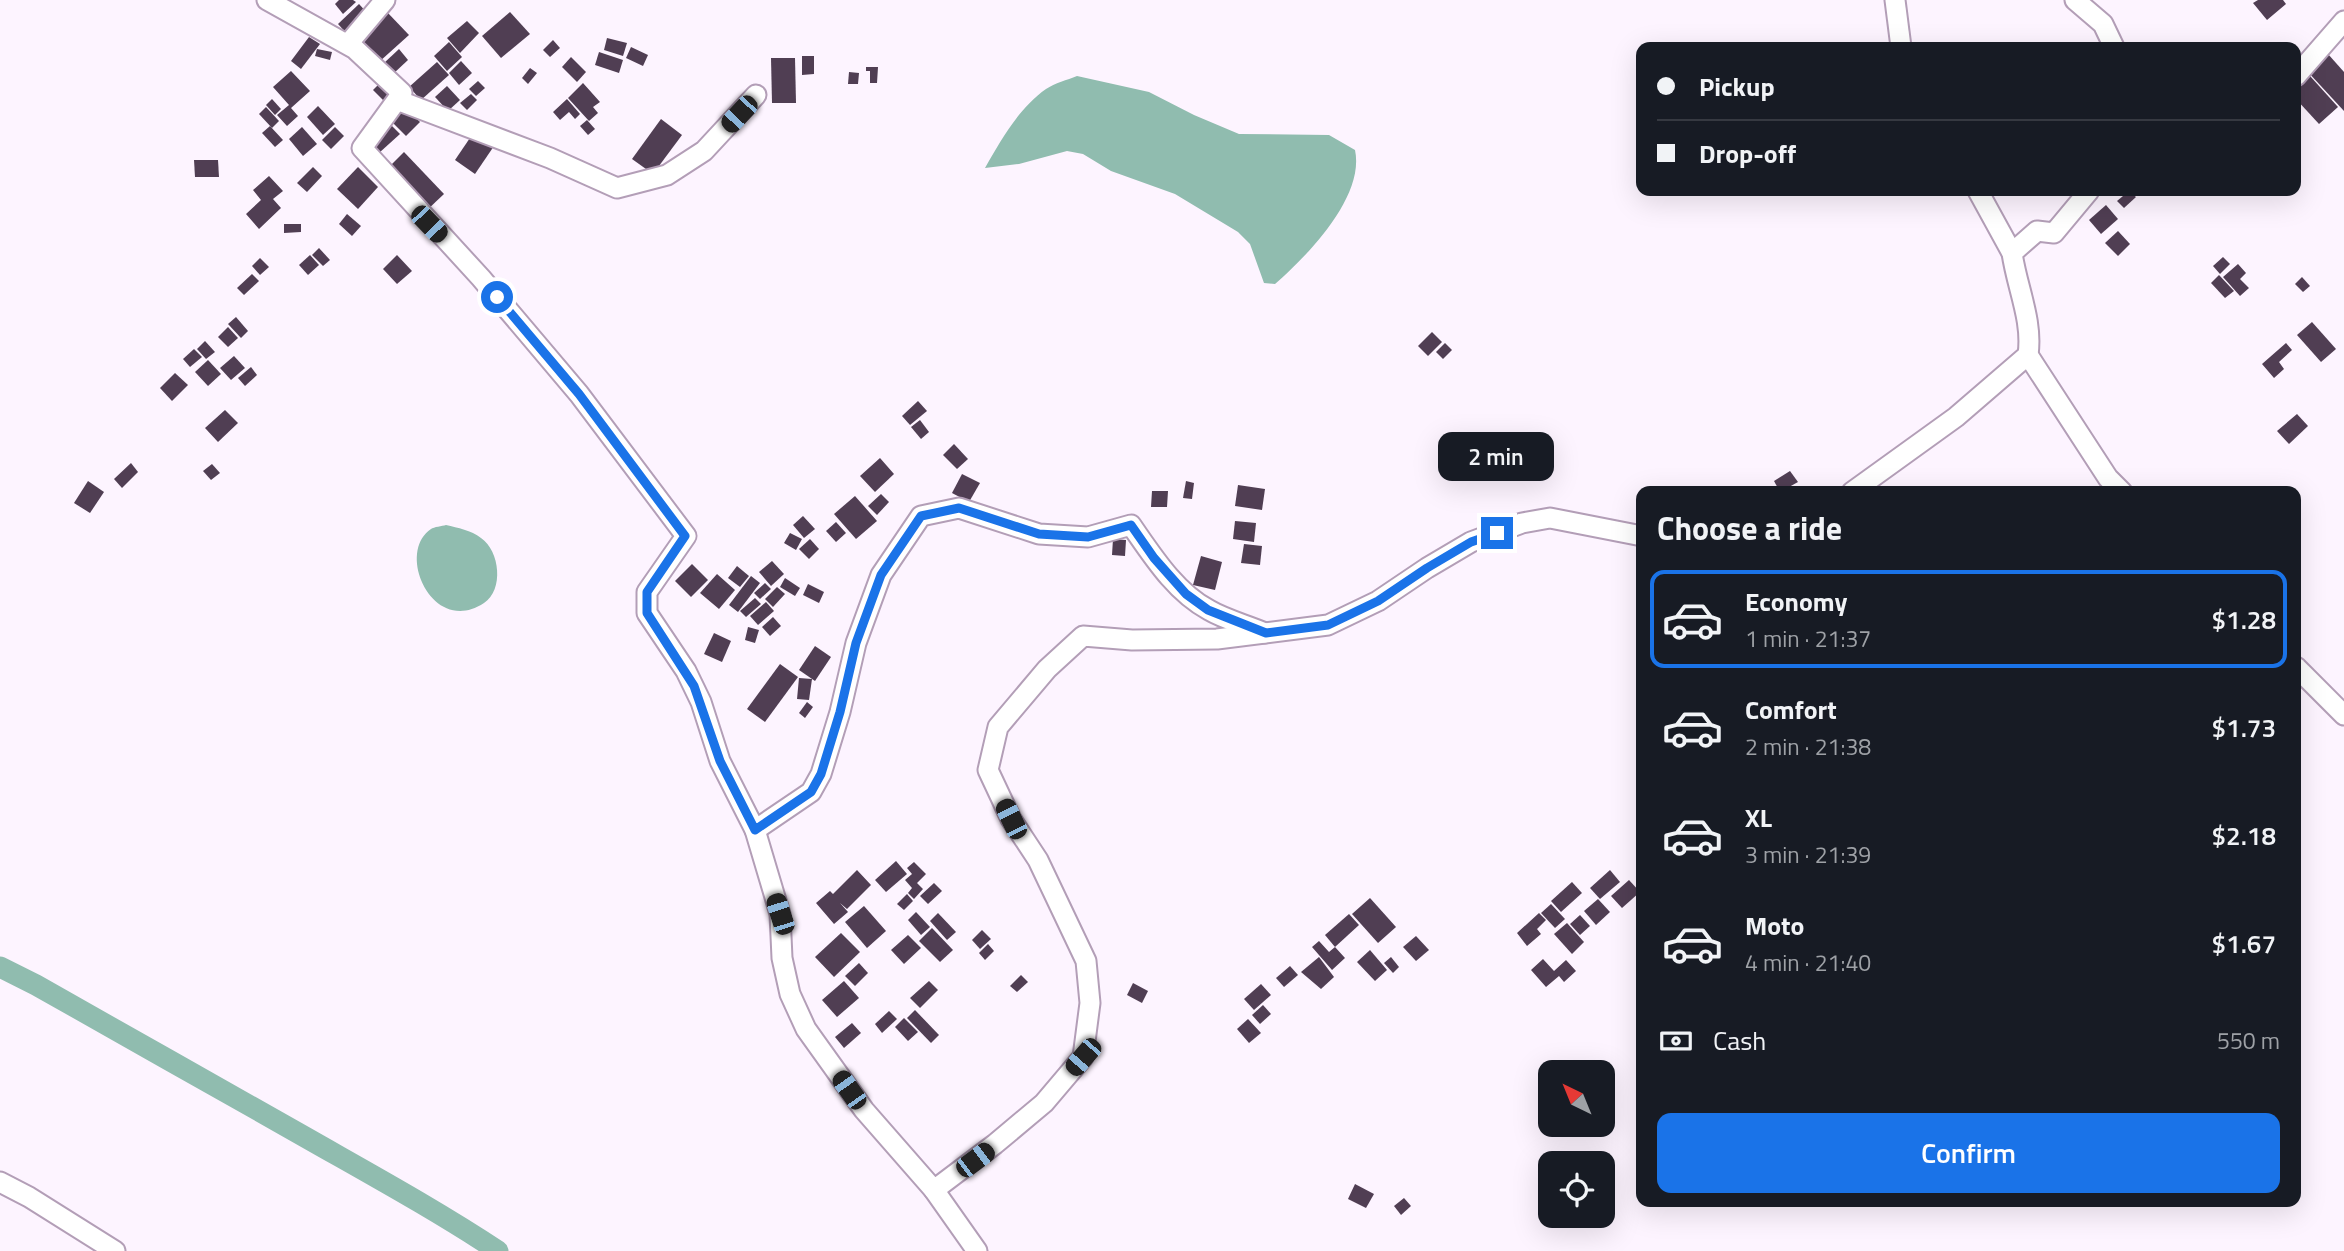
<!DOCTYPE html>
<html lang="en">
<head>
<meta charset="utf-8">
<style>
	body { margin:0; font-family:"Titillium Web",sans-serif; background:#242831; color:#f1f3f6; height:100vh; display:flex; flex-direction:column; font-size:26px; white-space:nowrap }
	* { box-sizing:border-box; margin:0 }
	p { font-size:23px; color:#9ea1a6 }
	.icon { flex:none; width:38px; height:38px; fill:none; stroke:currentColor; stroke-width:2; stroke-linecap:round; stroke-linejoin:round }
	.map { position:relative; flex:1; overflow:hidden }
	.details { position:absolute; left:1636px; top:486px; width:665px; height:721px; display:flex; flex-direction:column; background:#171b24; border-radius:14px; box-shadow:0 7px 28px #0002 }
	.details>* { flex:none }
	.banner { position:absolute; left:1636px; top:42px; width:665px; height:154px; border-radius:14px; box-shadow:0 7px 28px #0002; display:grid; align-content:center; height:154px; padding:0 21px; background:#171b24 }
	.needle { width:46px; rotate:317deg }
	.buttons { position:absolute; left:1538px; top:1060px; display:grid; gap:14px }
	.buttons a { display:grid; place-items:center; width:77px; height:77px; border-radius:14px; background:#171b24; box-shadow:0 7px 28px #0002; font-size:35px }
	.end { position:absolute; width:32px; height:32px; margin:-16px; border:9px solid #1a73e8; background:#fff; box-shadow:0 0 0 4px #fff }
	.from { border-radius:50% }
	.bubble { position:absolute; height:49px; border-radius:14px; background:#171b24; box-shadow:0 7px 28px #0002; font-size:23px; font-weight:600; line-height:49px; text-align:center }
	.car { position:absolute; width:21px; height:42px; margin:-21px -10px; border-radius:9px; box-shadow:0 0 5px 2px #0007; background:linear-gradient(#222 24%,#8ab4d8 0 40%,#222 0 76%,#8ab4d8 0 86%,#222 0) }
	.banner b { display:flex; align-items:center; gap:24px; height:66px; font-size:26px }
	.banner b+b { border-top:2px solid #363941 }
	.banner i { width:18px; height:18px; background:#f1f3f6 }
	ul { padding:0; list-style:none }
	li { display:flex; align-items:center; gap:21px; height:98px; margin:0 14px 10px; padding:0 7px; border:4px solid transparent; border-radius:14px }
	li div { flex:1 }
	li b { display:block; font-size:26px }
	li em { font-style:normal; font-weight:600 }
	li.on { border-color:#1a73e8 }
	li>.icon { width:63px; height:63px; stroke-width:1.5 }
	h2 { padding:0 21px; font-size:32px; line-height:84px }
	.pay { display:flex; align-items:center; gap:18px; height:77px; padding:0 21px; font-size:26px }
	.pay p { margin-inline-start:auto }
	.primary-button { display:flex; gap:14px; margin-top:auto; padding:14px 21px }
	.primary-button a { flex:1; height:80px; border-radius:14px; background:#1a73e8; color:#fff; font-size:28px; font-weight:600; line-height:80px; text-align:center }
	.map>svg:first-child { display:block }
	.water { fill:#90bcaf }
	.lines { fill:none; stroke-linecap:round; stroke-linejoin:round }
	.canal { stroke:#90bcaf; stroke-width:21 }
	.building { fill:#503e53 }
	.minor-casing { stroke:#b39eb7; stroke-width:23 }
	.minor { stroke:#fff; stroke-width:19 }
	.route { stroke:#1a73e8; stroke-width:9 }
</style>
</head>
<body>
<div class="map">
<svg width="2344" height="1251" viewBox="0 0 2344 1251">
	<rect width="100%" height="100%" fill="#fdf4ff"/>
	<g class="water">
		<path d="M1077 76 1149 92 1194 115 1239 134 1329 135 1355 150C1365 197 1307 256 1275 284L1264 283 1250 244 1238 232 1175 194 1111 171 1083 154 1067 151 1019 164 985 168C1001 140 1019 108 1046 89 1055 83 1067 80 1077 76Z"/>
		<path d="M446 525C458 528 471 530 481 538 500 551 504 590 484 603 433 637 395 553 431 529 434 527 442 526 446 525Z"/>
	</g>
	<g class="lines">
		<path class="canal" d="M0 967 36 985C126 1035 215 1087 305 1137 370 1174 436 1210 498 1251"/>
	</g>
	<g class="building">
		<polygon points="339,0 353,0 356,2 343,14 335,4"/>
		<polygon points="2258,0 2283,0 2286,4 2267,20 2253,3"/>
		<polygon points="359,4 369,15 348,35 338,24"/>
		<polygon points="387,12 409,35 379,62 357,39"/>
		<polygon points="510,12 530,34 501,58 482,36"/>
		<polygon points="467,21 479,33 460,53 447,38"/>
		<polygon points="309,37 320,44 301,69 291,61"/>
		<polygon points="607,38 627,43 623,56 604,50"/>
		<polygon points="553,40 560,48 550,57 543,50"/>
		<polygon points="449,42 462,57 447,71 434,56"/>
		<polygon points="631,47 648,55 643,66 626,58"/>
		<polygon points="317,49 332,52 330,60 315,56"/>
		<polygon points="399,49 408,60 393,74 383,64"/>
		<polygon points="599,52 623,60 619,73 595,65"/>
		<polygon points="2328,54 2344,72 2344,111 2308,72"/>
		<polygon points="802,56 814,56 814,74 802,75"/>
		<polygon points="571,57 586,72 577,82 562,67"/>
		<polygon points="771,58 795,58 796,103 772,103"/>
		<polygon points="461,61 472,73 459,85 449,73"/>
		<polygon points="437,62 449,75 421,100 409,87"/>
		<polygon points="866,67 878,67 877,83 870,83 870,71 866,71"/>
		<polygon points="530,68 537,73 528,84 522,78"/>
		<polygon points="291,71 310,91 291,108 298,116 287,126 277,115 289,105 273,87"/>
		<polygon points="849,72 859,73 858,84 848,84"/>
		<polygon points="2310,76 2338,107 2319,124 2296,99 2296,89"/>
		<polygon points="382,81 394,92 385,102 373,90"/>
		<polygon points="478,81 485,88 476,96 469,89"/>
		<polygon points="583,83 600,102 593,107 598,113 589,121 568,98"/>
		<polygon points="447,86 460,100 448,111 435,97"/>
		<polygon points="471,94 477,100 467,110 460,103"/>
		<polygon points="272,99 281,109 275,115 266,105"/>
		<polygon points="567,99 580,114 575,119 569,112 560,120 553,112"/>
		<polygon points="318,106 335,124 323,135 307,117"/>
		<polygon points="266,107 279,121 272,128 259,114"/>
		<polygon points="406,108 420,122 406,136 392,122"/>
		<polygon points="661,119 682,135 653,174 632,159"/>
		<polygon points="587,120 595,129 588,135 580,126"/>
		<polygon points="390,124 400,134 379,153 370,143"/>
		<polygon points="270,126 283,140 275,147 262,133"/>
		<polygon points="302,127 317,144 303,156 289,139"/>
		<polygon points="335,127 344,136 331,149 322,140"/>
		<polygon points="474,132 494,146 475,174 455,160"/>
		<polygon points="404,152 444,194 426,211 390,166"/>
		<polygon points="194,160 218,160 219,177 195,177"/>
		<polygon points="313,167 322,176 307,192 297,183"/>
		<polygon points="358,167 378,187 358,209 337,189"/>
		<polygon points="269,176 283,191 273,199 281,208 259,229 246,214 261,200 253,190"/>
		<polygon points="2129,191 2136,197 2124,208 2117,201"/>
		<polygon points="2106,205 2118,219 2101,234 2089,220"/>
		<polygon points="347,214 361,226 352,236 339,224"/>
		<polygon points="284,224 301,224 301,232 284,233"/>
		<polygon points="2118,231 2130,244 2118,256 2105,243"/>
		<polygon points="319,248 330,260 323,266 312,255"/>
		<polygon points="310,255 319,265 308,275 299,265"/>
		<polygon points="397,255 412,271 397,284 383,269"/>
		<polygon points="2223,257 2230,264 2220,274 2213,266"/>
		<polygon points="260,258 269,267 260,275 252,266"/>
		<polygon points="2238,264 2246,273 2240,279 2249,288 2240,296 2223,277"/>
		<polygon points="252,274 259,281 244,295 237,288"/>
		<polygon points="2219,275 2234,291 2225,298 2211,283"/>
		<polygon points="2302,277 2310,286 2303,292 2295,284"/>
		<polygon points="236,317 248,331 241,338 228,324"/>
		<polygon points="2312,322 2336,349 2321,362 2297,335"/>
		<polygon points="228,327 238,338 228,347 218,337"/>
		<polygon points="1432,332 1442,342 1428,356 1418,346"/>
		<polygon points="205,341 215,352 206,359 197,349"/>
		<polygon points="1445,343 1452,350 1443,359 1436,352"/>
		<polygon points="2286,343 2292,350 2279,362 2284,369 2274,378 2262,364"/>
		<polygon points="194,349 202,357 190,367 183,359"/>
		<polygon points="234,356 245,368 231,380 220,368"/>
		<polygon points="208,360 221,374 208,386 195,372"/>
		<polygon points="251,367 257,375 245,386 238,378"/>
		<polygon points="175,373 188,385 172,401 160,388"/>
		<polygon points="918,401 927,411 910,425 902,416"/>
		<polygon points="225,410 238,423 218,442 205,428"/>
		<polygon points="2297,414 2308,426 2289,444 2277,431"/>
		<polygon points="920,420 929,432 921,439 911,427"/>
		<polygon points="954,444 968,459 957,469 943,455"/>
		<polygon points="880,458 894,474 875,492 860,476"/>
		<polygon points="131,463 138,472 122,488 114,479"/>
		<polygon points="212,464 220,473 211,480 203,471"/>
		<polygon points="1790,471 1798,482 1780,492 1774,481"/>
		<polygon points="962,474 980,483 969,502 952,493"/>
		<polygon points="88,481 104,492 90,513 74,503"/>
		<polygon points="1186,481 1194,483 1192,499 1183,498"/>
		<polygon points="1238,485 1265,489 1262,510 1235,506"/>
		<polygon points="1152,491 1168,491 1167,507 1151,507"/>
		<polygon points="881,494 889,502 877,515 868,506"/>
		<polygon points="855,496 877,521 856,539 834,514"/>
		<polygon points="803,516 815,529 804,538 793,525"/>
		<polygon points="1235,521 1256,523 1254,542 1233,539"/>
		<polygon points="836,522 846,533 836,542 826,531"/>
		<polygon points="790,533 802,539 796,550 784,543"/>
		<polygon points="810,539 819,549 809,559 799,549"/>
		<polygon points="1113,539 1126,540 1125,556 1112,555"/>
		<polygon points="1244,544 1262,546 1260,565 1241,563"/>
		<polygon points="1201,556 1222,562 1215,590 1193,585"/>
		<polygon points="772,561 784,574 771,586 759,572"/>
		<polygon points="692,564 708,580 691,597 675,581"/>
		<polygon points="737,566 749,576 740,587 728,578"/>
		<polygon points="717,574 735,590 719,609 700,593"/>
		<polygon points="751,576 760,583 738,612 729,605"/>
		<polygon points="785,578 800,588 795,596 780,587"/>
		<polygon points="765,583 771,589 760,599 754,593"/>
		<polygon points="808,584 824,592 819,603 803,595"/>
		<polygon points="777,587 785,594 773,607 765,599"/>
		<polygon points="755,598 761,604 746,617 740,611"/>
		<polygon points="766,602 774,611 758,625 750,616"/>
		<polygon points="773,617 781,626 770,636 762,627"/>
		<polygon points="748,627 759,630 755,643 745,640"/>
		<polygon points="714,633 731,641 722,662 704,654"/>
		<polygon points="815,646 831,657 815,681 799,670"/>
		<polygon points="780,664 798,677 765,722 747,709"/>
		<polygon points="799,678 812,679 809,700 797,699"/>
		<polygon points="807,702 813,707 805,718 799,713"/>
		<polygon points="896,861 907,874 886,892 875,880"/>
		<polygon points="914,862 926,874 917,883 923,889 914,899 908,893 912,888 905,880 912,874 907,868"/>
		<polygon points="857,870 871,885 847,909 840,903 848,912 834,924 816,903 830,891 833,894"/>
		<polygon points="1610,870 1620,882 1600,899 1590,888"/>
		<polygon points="1629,880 1640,892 1622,908 1611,896"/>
		<polygon points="1572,882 1582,893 1561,912 1551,901"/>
		<polygon points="934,883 942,891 928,904 920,896"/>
		<polygon points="907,894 913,901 904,910 897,904"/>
		<polygon points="1370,898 1396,927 1378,943 1352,914"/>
		<polygon points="1598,899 1610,912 1596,925 1584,911"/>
		<polygon points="1551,904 1565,919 1555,928 1541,913"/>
		<polygon points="864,906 886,931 867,948 845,922"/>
		<polygon points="916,912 930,927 921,935 908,920"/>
		<polygon points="938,913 956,932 947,940 930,921"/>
		<polygon points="1539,913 1546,920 1537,929 1541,934 1527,946 1517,933"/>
		<polygon points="1349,914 1359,925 1335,947 1325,935"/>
		<polygon points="1580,915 1590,926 1580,935 1570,924"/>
		<polygon points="1567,923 1584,942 1572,954 1554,934"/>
		<polygon points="932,928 953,950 940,962 919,941"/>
		<polygon points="982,930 991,939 980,949 972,940"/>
		<polygon points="841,933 860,952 834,977 815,957"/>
		<polygon points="908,935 921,948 904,964 891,950"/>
		<polygon points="1416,936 1429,950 1416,961 1403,947"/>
		<polygon points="1319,941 1329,952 1335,947 1345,958 1332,970 1312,947"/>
		<polygon points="988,944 994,951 985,960 979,953"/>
		<polygon points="1370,950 1387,970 1375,981 1357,962"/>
		<polygon points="1319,957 1334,977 1321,989 1301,972"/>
		<polygon points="1391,957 1399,967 1393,973 1384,963"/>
		<polygon points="1543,959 1554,971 1566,960 1576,971 1564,982 1559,976 1546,987 1531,970"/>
		<polygon points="859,963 868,973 855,986 845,976"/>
		<polygon points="1290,966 1298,975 1284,987 1276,978"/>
		<polygon points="1021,975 1028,982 1017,992 1010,986"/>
		<polygon points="844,981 859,998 837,1017 822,1000"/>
		<polygon points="929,981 938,990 920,1008 910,998"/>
		<polygon points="1133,983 1148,991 1142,1003 1127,995"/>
		<polygon points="1261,984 1271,995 1254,1010 1244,999"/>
		<polygon points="1263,1005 1271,1014 1260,1024 1252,1015"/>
		<polygon points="915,1010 939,1035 931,1043 907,1018"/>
		<polygon points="889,1011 897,1019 882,1033 875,1024"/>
		<polygon points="904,1018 918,1032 908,1041 895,1027"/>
		<polygon points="1248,1019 1261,1033 1249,1043 1237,1029"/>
		<polygon points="852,1023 861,1033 844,1048 835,1037"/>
		<polygon points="1355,1184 1374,1194 1366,1208 1348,1199"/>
		<polygon points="1404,1198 1411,1206 1401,1215 1394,1206"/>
	</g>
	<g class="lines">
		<defs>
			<g id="minor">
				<polyline points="267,0 355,49 402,93 362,148 481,278 579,394 686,536 647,592 647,613 686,671 701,702 720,761 755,830 780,914 782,958 790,994 806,1029 864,1110 934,1190 995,1144 1044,1103 1083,1057 1090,1003 1086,961 1038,860 1011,819 988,770 998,727 1047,669 1083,636 1132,640 1217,639 1328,625 1378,601 1427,568 1471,542 1522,523 1550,518 1642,536"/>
				<polyline points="1895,0 1901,47"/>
				<polyline points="2075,0 2103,24 2114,47"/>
				<polyline points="348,44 385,0"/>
				<polyline points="2296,76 2344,21"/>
				<polyline points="397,100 550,158 617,188 667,175 704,151 756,95"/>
				<polyline points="1978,191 2012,253"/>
				<polyline points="2028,355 2108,478 2122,492"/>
				<path d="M1852 492 1956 417 2028 355C2033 320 2017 288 2012 253L2037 231 2054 233 2089 191"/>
				<polyline points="2296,667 2344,715"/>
				<path d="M755 830 811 792 821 774 840 712 856 643 881 575 921 516 959 508 1039 534 1088 537 1131 525C1152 555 1175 592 1209 610 1226 620 1247 625 1265 633"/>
				<polyline points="0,1182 29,1197 115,1251"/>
				<polyline points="934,1190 977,1251"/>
			</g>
		</defs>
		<use href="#minor" class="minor-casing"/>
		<use href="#minor" class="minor"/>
	</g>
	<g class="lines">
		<polyline class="route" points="497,297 579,394 685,536 647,592 647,613 694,686 720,761 755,830 811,792 821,774 840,712 856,643 881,575 921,516 959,508 1039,534 1088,537 1131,525 1154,558 1186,594 1208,610 1266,633 1328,625 1378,601 1427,568 1471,542 1497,533"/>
	</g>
</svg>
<div class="buttons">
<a><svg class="needle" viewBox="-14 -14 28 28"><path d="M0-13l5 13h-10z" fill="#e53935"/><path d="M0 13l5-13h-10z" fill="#9ea1a6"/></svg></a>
<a><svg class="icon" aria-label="locate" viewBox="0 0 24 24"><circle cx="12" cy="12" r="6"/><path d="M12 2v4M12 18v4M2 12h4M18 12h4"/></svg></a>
</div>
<i class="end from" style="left:497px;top:297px"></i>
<i class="end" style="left:1497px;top:533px"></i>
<div class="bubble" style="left:1438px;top:432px;width:116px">2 min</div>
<i class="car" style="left:739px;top:114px;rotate:223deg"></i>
<i class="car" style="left:429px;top:224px;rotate:136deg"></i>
<i class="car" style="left:1011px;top:819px;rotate:334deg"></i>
<i class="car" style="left:780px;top:914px;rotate:342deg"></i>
<i class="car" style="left:1083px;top:1057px;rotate:221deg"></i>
<i class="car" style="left:849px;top:1090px;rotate:325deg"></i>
<i class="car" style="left:975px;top:1160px;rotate:53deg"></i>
<div class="banner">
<b><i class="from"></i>Pickup</b>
<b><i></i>Drop-off</b>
</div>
<section class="details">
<h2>Choose a ride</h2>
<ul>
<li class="on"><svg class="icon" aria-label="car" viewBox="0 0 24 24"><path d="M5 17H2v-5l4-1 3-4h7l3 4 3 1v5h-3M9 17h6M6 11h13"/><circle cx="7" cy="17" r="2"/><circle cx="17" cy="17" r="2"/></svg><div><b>Economy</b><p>1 min · 21:37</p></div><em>$1.28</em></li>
<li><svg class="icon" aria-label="car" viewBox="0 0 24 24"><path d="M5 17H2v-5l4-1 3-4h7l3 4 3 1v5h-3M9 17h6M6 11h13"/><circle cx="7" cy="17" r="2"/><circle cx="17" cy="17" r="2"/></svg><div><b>Comfort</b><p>2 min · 21:38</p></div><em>$1.73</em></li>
<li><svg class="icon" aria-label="car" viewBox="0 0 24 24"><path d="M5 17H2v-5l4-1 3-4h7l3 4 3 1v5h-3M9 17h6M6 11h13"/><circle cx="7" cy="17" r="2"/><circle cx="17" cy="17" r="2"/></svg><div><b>XL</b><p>3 min · 21:39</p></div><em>$2.18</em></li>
<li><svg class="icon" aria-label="car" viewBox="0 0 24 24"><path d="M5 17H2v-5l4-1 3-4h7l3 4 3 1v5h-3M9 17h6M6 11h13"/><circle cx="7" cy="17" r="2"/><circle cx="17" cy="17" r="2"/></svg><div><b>Moto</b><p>4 min · 21:40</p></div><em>$1.67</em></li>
</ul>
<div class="pay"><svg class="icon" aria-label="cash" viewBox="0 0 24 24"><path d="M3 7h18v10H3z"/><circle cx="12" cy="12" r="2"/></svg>Cash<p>550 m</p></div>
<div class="primary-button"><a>Confirm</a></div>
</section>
</div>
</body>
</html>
